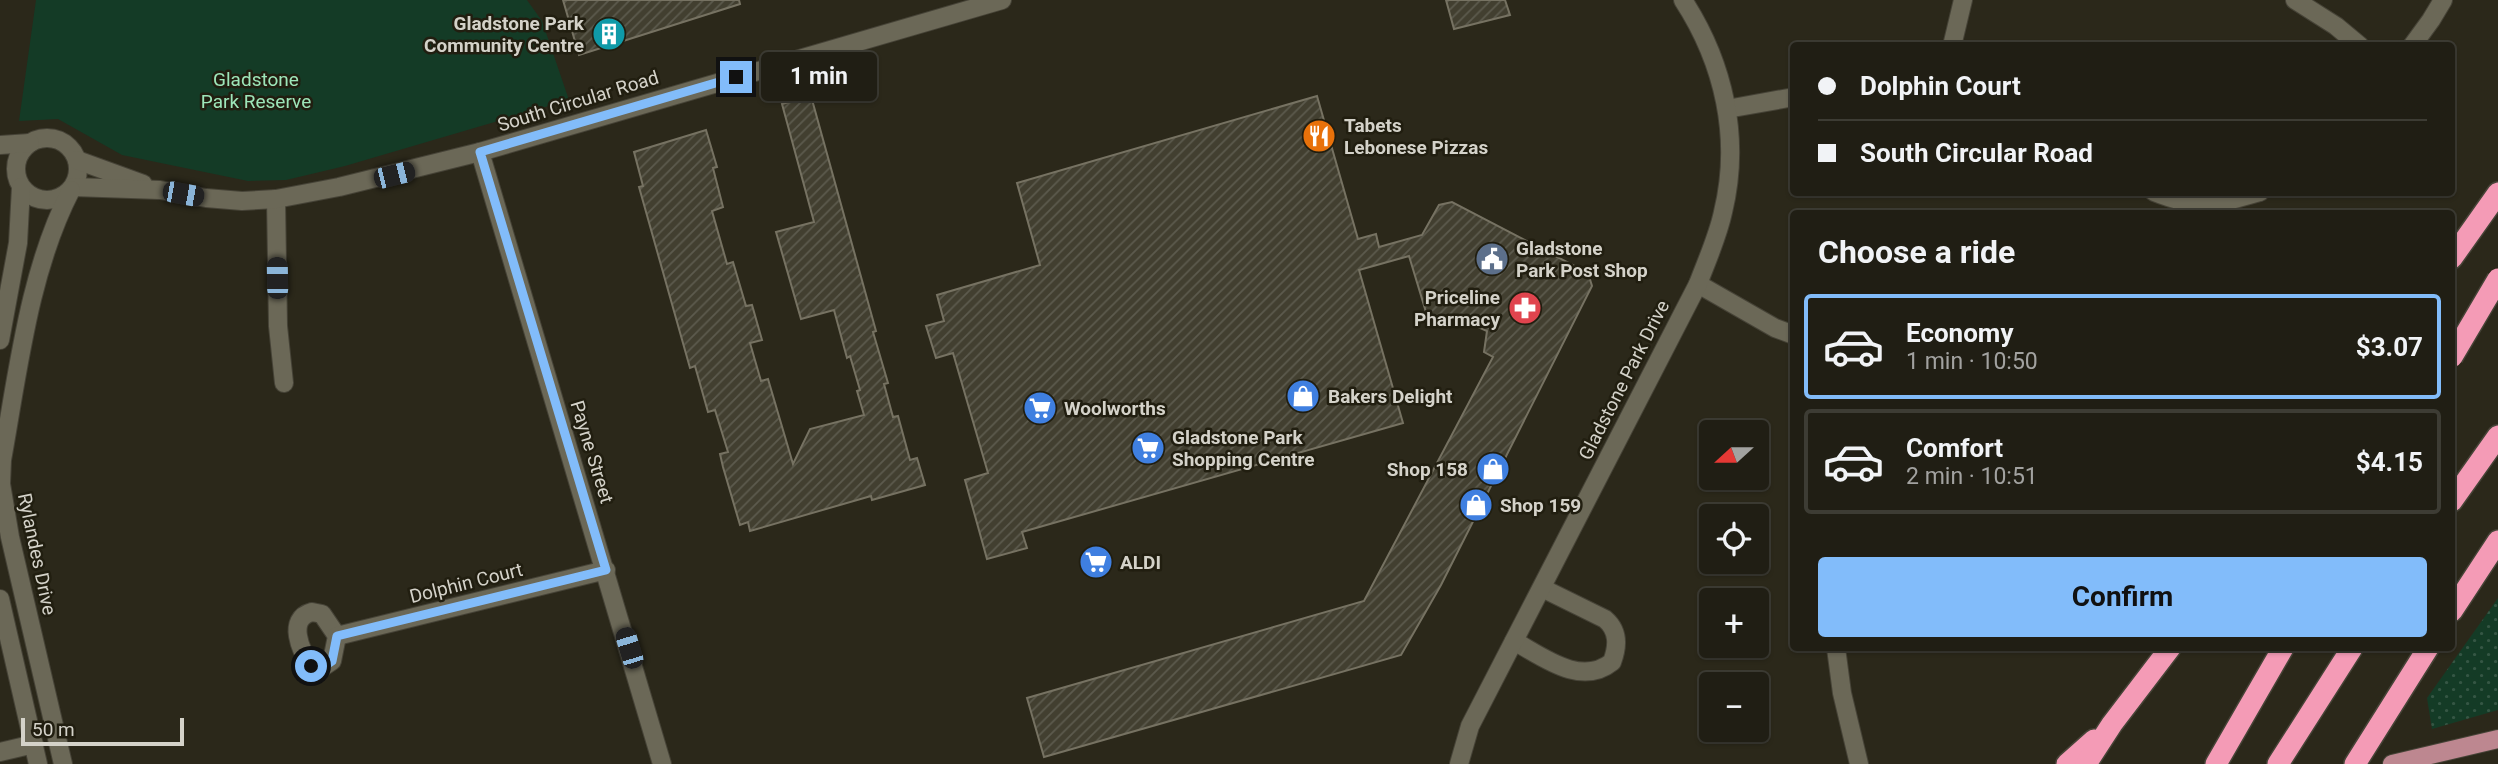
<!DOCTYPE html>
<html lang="en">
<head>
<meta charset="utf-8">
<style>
	body { margin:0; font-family:Roboto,sans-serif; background:#2d2b22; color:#f1f3f6; height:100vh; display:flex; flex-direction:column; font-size:26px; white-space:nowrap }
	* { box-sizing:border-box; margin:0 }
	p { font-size:23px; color:#a2a2a0 }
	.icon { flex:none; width:38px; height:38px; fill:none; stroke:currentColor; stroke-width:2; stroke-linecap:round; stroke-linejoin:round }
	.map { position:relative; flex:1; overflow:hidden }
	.panel { position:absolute; left:1790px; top:210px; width:665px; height:441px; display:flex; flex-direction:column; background:#201e14; border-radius:7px; box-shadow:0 2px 5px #0004,0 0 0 2px #3d3c34 }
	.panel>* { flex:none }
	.hud { position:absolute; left:1790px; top:42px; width:665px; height:154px; border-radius:7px; box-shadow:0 2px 5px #0004,0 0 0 2px #3d3c34; display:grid; align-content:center; height:154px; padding:0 28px; background:#201e14 }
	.needle { width:46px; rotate:249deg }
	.fabs { position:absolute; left:1699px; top:420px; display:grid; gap:14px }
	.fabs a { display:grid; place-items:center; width:70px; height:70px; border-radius:7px; background:#201e14; box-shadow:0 2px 5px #0004,0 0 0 2px #3d3c34; font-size:35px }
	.scale { position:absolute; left:21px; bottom:18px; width:163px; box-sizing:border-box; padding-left:7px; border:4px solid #d4d2c9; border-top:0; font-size:19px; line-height:24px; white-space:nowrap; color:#d4d2c9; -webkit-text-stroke:5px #211e10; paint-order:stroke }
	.end { position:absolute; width:32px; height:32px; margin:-16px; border:9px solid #82bcfa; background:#111; box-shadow:0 0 0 4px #111 }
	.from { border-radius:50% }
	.bubble { position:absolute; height:49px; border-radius:7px; background:#201e14; box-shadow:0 2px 5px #0004,0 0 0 2px #3d3c34; font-size:23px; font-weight:700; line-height:49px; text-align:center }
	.car { position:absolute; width:21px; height:42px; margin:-21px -10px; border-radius:9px; box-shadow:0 0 5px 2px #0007; background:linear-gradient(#222 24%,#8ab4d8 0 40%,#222 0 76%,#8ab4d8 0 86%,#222 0) }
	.hud b { display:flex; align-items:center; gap:24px; height:66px; font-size:26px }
	.hud b+b { border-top:2px solid #3d3c34 }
	.hud i { width:18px; height:18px; background:#f1f3f6 }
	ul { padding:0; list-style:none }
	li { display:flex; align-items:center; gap:21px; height:105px; margin:0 14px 10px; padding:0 14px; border:4px solid #3d3c34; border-radius:7px }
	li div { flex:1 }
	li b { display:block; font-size:26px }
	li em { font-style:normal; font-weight:700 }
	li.active { border-color:#82bcfa }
	li>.icon { width:63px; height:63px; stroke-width:1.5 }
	h2 { padding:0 28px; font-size:32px; line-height:84px }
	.primary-button { display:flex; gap:14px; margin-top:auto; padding:14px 28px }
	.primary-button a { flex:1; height:80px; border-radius:7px; background:#82bcfa; color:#111; font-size:28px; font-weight:700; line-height:80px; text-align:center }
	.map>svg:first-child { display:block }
	.grass { fill:url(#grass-dots) }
	.park { fill:#143b26 }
	.building { fill:url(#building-hatch); stroke:#767262; stroke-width:2 }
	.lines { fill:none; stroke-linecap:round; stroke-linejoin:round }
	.minor-casing { stroke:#464337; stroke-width:20 }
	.tertiary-casing { stroke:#464337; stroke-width:20 }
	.primary-casing { stroke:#464337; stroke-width:20 }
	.motorway-casing { stroke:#464337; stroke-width:24 }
	.minor { stroke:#6b6857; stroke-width:18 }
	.tertiary { stroke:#6b6857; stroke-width:18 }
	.primary { stroke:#bd8790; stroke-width:18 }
	.motorway { stroke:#f49bb6; stroke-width:21 }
	.motorway-bridge-casing { stroke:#464337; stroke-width:24; stroke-linecap:butt }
	.motorway-bridge { stroke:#f49bb6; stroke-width:21 }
	.route { stroke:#82bcfa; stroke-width:9 }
	.labels { text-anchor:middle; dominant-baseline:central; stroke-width:5; stroke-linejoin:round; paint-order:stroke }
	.poi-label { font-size:19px; font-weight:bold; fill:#d4d2c9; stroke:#211e10; text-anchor:start }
	.park-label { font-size:19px; fill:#9de6b9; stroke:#211e10 }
	.street-label { font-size:19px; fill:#d4d2c9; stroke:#211e10 }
</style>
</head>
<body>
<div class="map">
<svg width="2498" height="764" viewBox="0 0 2498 764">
	<defs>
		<pattern id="grass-dots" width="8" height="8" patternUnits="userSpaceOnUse" patternTransform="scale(1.75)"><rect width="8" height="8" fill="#143b26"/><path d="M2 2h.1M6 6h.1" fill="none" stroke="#355644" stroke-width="1.8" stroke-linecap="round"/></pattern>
		<pattern id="building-hatch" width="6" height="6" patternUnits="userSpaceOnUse" patternTransform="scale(1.75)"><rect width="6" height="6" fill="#423f30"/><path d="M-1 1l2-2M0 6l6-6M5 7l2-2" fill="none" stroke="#5c5a4d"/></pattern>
	</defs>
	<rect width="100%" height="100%" fill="#2b281a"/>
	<polygon class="grass" points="2498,598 2498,710 2432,729 2427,698"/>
	<polygon class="park" points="36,0 527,0 542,21 569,100 345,166 286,180 248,181 122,155 58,119 19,121"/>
	<g class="building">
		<polygon points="563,0 739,0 740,4 579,55"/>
		<polygon points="1446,0 1505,0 1510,15 1454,29"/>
		<polygon points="811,96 876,331 873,332 888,383 884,384 893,417 898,416 910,460 917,458 925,485 872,500 871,496 750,531 748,522 740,525 723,467 720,454 728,452 715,410 708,412 695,366 690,368 639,187 643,186 634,152 706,130 717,167 713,168 723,207 712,211 727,264 733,262 746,306 752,305 762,340 750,343 761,381 768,379 793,464 810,429 864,415 857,391 860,390 850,356 847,358 834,310 801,319 776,232 814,222 782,104"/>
		<polygon points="1317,96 1358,239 1376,234 1379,247 1422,235 1439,205 1452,202 1588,273 1592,286 1441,585 1401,655 1044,757 1027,698 1364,601 1493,357 1484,352 1487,331 1451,315 1429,322 1409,256 1359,270 1403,423 1022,532 1027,548 987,559 965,480 988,473 953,353 936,358 926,326 944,321 937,295 1040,265 1017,183"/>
	</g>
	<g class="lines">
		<defs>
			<g id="minor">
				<polyline points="2295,0 2336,26 2360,46"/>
				<polyline points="1952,46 1963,0"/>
				<polyline points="2412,46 2431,20 2443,0"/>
				<polyline points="1727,109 1794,97"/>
				<polyline points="480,152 662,764"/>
				<path d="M2154 192C2199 210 2215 205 2260 192"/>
				<polyline points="276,199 278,326 284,383"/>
				<polyline points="1698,284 1775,328 1794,335"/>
				<path d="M312 612 322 614 337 636 332 661 323 667 311 666C301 651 286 619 312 612Z"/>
				<polyline points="337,636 606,570"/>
				<path d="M1514 641C1543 657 1581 687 1612 662 1618 646 1619 631 1605 619L1542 588"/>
				<polyline points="1836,648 1842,693 1859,764"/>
				<polyline points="0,752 34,744"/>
			</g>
			<g id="tertiary">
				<circle cx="47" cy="169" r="31"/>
				<polyline points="0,145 30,143"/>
				<polyline points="77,160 143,184"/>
				<polyline points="73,187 160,190 206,198 242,201 276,199 339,187 480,152 1002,0"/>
				<polyline points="0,340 18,243 21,187"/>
				<polyline points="0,599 38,764"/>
				<path d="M63 764 10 537 1 484 2 460C18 372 29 271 71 190"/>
				<path d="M1459 764 1470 726 1698 284C1707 260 1718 236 1723 212 1741 138 1724 63 1683 0"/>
			</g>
			<polyline id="primary" points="2392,764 2498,739"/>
			<g id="motorway">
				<polyline points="2452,258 2498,193"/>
				<polyline points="2452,501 2498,436"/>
				<polyline points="2452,611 2498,541"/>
				<polyline points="2067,764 2094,740"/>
				<polyline points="2086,764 2112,724 2170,648"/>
				<polyline points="2216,764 2283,648"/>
				<polyline points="2278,764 2352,648"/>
				<polyline points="2355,764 2428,648"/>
			</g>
		</defs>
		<use href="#minor" class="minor-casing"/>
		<use href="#tertiary" class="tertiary-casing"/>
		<use href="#primary" class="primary-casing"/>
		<use href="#motorway" class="motorway-casing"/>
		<use href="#minor" class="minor"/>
		<use href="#tertiary" class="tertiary"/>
		<use href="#primary" class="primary"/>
		<use href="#motorway" class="motorway"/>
		<defs>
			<polyline id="motorway-bridge" points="2452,357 2498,279"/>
		</defs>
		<use href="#motorway-bridge" class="motorway-bridge-casing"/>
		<use href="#motorway-bridge" class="motorway-bridge"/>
	</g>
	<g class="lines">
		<polyline class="route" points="311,666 323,667 332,661 337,636 606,570 480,152 736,77"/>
	</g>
	<defs>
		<symbol id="building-disc" viewBox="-11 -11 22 22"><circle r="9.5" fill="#0f9aa8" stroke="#211e10"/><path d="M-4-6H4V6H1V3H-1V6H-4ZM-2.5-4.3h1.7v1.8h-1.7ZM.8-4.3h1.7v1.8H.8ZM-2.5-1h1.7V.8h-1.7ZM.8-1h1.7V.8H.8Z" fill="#fff"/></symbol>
		<symbol id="restaurant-disc" viewBox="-11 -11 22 22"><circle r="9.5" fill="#e8710a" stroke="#211e10"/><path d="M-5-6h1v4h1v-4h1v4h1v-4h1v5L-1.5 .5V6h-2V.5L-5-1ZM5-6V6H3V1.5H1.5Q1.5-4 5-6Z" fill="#fff"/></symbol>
		<symbol id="civic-disc" viewBox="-11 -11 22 22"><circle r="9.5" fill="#5c6f8a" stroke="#211e10"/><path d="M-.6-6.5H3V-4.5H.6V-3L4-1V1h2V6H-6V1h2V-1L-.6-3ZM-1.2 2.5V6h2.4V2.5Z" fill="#fff"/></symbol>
		<symbol id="pharmacy-disc" viewBox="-11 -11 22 22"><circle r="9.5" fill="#e0444e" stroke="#211e10"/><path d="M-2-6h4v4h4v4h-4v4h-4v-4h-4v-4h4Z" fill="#fff"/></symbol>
		<symbol id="shop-disc" viewBox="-11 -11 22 22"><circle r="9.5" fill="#3f7fe0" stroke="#211e10"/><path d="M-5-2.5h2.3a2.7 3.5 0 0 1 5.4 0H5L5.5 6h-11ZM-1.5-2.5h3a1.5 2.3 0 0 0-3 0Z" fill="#fff"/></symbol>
		<symbol id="supermarket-disc" viewBox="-11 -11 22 22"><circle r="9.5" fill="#3f7fe0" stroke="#211e10"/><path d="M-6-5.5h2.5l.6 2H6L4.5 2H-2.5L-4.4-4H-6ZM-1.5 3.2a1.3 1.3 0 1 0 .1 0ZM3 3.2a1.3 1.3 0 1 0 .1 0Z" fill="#fff"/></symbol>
	</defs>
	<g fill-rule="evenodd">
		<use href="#building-disc" x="590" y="15" width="38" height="38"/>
		<use href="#restaurant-disc" x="1300" y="117" width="38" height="38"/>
		<use href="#civic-disc" x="1473" y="240" width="38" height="38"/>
		<use href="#pharmacy-disc" x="1506" y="289" width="38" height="38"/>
		<use href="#shop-disc" x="1284" y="377" width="38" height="38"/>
		<use href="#supermarket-disc" x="1021" y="389" width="38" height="38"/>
		<use href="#supermarket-disc" x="1129" y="429" width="38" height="38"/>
		<use href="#shop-disc" x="1474" y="450" width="38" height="38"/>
		<use href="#shop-disc" x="1457" y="486" width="38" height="38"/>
		<use href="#supermarket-disc" x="1077" y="543" width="38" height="38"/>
	</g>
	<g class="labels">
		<g class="poi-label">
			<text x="584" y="23" text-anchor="end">Gladstone Park<tspan x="584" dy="22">Community Centre</tspan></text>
			<text x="1344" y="125">Tabets<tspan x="1344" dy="22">Lebonese Pizzas</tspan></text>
			<text x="1516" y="248">Gladstone<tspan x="1516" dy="22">Park Post Shop</tspan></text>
			<text x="1500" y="297" text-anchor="end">Priceline<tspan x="1500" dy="22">Pharmacy</tspan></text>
			<text x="1328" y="396">Bakers Delight</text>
			<text x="1064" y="408">Woolworths</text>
			<text x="1172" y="437">Gladstone Park<tspan x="1172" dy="22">Shopping Centre</tspan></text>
			<text x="1468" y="469" text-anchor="end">Shop 158</text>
			<text x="1500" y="505">Shop 159</text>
			<text x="1120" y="562">ALDI</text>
		</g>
		<g class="park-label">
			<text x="256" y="79">Gladstone<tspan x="256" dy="22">Park Reserve</tspan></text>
		</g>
		<g class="street-label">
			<text transform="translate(578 101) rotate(-17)">South Circular Road</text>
			<text transform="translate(1624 380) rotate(-63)">Gladstone Park Drive</text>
			<text transform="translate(592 452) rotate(73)">Payne Street</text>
			<text transform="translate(37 554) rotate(78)">Rylandes Drive</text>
			<text transform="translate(466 583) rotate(-14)">Dolphin Court</text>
		</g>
	</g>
</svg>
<div class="fabs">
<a><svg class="needle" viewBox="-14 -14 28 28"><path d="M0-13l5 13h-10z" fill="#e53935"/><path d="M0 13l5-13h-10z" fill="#a2a2a0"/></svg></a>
<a><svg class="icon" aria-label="locate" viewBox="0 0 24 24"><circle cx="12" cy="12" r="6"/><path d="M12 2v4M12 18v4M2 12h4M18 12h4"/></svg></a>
<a>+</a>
<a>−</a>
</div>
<div class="scale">50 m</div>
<i class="end from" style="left:311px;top:666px"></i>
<i class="end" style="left:736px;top:77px"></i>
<div class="bubble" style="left:761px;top:52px;width:116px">1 min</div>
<i class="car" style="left:394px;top:175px;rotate:76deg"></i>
<i class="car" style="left:183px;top:194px;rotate:100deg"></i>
<i class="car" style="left:277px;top:278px;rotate:359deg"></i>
<i class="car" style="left:629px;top:648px;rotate:343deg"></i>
<div class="hud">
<b><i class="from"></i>Dolphin Court</b>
<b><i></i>South Circular Road</b>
</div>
<section class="panel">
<h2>Choose a ride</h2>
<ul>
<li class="active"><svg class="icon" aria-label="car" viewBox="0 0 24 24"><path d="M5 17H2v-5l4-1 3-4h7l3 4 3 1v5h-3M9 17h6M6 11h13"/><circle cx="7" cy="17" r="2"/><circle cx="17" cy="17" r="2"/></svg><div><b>Economy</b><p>1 min · 10:50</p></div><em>$3.07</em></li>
<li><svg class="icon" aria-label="car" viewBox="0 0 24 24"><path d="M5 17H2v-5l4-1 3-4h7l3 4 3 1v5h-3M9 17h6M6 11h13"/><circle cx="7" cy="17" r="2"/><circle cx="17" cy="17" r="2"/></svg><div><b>Comfort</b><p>2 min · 10:51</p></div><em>$4.15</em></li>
</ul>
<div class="primary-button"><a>Confirm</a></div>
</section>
</div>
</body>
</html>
